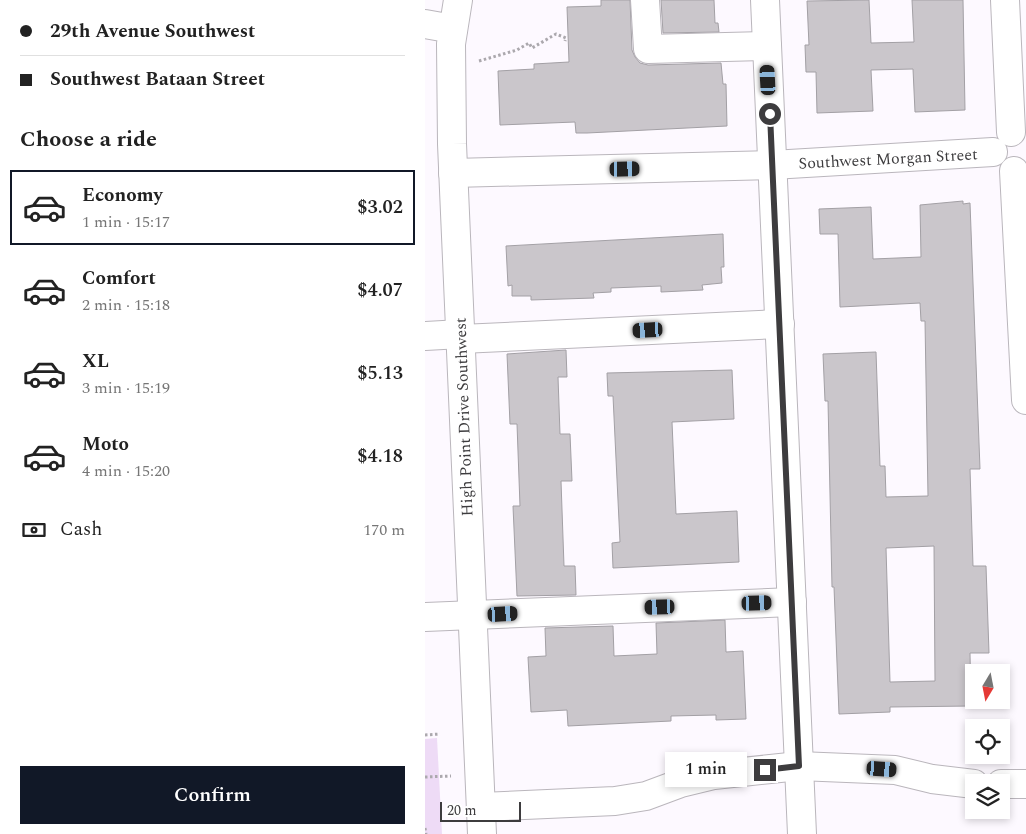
<!DOCTYPE html>
<html lang="en">
<head>
<meta charset="utf-8">
<style>
	body { margin:0; font-family:Spectral,serif; background:#f2f2f2; color:#222; height:100vh; display:flex; flex-direction:column; font-size:19px; white-space:nowrap }
	* { box-sizing:border-box; margin:0 }
	p { font-size:16px; color:#767676 }
	.icon { flex:none; width:28px; height:28px; fill:none; stroke:currentColor; stroke-width:2; stroke-linecap:round; stroke-linejoin:round }
	.map { position:relative; flex:1; overflow:hidden }
	.panel { display:flex; flex-direction:column; background:#fff; width:425px }
	.panel>* { flex:none }
	.banner { display:grid; align-content:center; height:110px; padding:0 20px; background:#fff }
	.needle { width:32px; rotate:190deg }
	.controls { position:absolute; left:540px; top:664px; display:grid; gap:10px }
	.controls a { display:grid; place-items:center; width:45px; height:45px; border-radius:0px; background:#fff; box-shadow:0 2px 8px #0003; font-size:25px }
	.scale { position:absolute; left:15px; bottom:12px; width:81px; box-sizing:border-box; padding-left:5px; border:2px solid #3d3c3e; border-top:0; font-size:14px; line-height:18px; white-space:nowrap; color:#3d3c3e; -webkit-text-stroke:4px #fff; paint-order:stroke }
	.end { position:absolute; width:22px; height:22px; margin:-11px; border:6px solid #3d3c3e; background:#fff; box-shadow:0 0 0 2px #fff }
	.from { border-radius:50% }
	.bubble { position:absolute; height:35px; border-radius:0px; background:#fff; box-shadow:0 2px 8px #0003; font-size:16px; font-weight:600; line-height:35px; text-align:center }
	.car { position:absolute; width:15px; height:30px; margin:-15px -8px; border-radius:6px; box-shadow:0 0 4px 1px #0007; background:linear-gradient(#222 24%,#8ab4d8 0 40%,#222 0 76%,#8ab4d8 0 86%,#222 0) }
	.banner b { display:flex; align-items:center; gap:18px; height:48px; font-size:19px }
	.banner b+b { border-top:1px solid #e0e0e0 }
	.banner i { width:12px; height:12px; background:#222 }
	ul { padding:0; list-style:none }
	li { display:flex; align-items:center; gap:15px; height:75px; margin:0 10px 8px; padding:0 10px; border:2px solid transparent; border-radius:0px }
	li div { flex:1 }
	li b { display:block; font-size:19px }
	li em { font-style:normal; font-weight:600 }
	li.current { border-color:#111827 }
	li>.icon { width:45px; height:45px; stroke-width:1.5 }
	h2 { padding:0 20px; font-size:22px; line-height:60px }
	.pay { display:flex; align-items:center; gap:12px; height:55px; padding:0 20px; font-size:19px }
	.pay p { margin-inline-start:auto }
	.primary-button { display:flex; gap:10px; margin-top:auto; padding:10px 20px }
	.primary-button a { flex:1; height:58px; border-radius:0px; background:#111827; color:#fff; font-size:20px; font-weight:600; line-height:58px; text-align:center }
	main { display:flex; flex:1; min-height:0 }
	.map>svg:first-child { display:block }
	.green { fill:#eedbf6 }
	.building { fill:#cac6cb; stroke:#a3a0a5; fill-rule:evenodd }
	.lines { fill:none; stroke-linecap:round; stroke-linejoin:round }
	.minor-casing { stroke:#bab6bc; stroke-width:30 }
	.path { stroke:#aba8ad; stroke-width:3; stroke-dasharray:2.5 2.5; stroke-linecap:butt }
	.minor { stroke:#fff; stroke-width:28 }
	.route { stroke:#3d3c3e; stroke-width:6 }
	.labels { text-anchor:middle; dominant-baseline:central; stroke-width:4; stroke-linejoin:round; paint-order:stroke }
	.street-label { font-size:16px; fill:#3d3c3e; stroke:#fff }
</style>
</head>
<body>
<main>
<section class="panel">
<div class="banner">
<b><i class="from"></i>29th Avenue Southwest</b>
<b><i></i>Southwest Bataan Street</b>
</div>
<h2>Choose a ride</h2>
<ul>
<li class="current"><svg class="icon" aria-label="car" viewBox="0 0 24 24"><path d="M5 17H2v-5l4-1 3-4h7l3 4 3 1v5h-3M9 17h6M6 11h13"/><circle cx="7" cy="17" r="2"/><circle cx="17" cy="17" r="2"/></svg><div><b>Economy</b><p>1 min · 15:17</p></div><em>$3.02</em></li>
<li><svg class="icon" aria-label="car" viewBox="0 0 24 24"><path d="M5 17H2v-5l4-1 3-4h7l3 4 3 1v5h-3M9 17h6M6 11h13"/><circle cx="7" cy="17" r="2"/><circle cx="17" cy="17" r="2"/></svg><div><b>Comfort</b><p>2 min · 15:18</p></div><em>$4.07</em></li>
<li><svg class="icon" aria-label="car" viewBox="0 0 24 24"><path d="M5 17H2v-5l4-1 3-4h7l3 4 3 1v5h-3M9 17h6M6 11h13"/><circle cx="7" cy="17" r="2"/><circle cx="17" cy="17" r="2"/></svg><div><b>XL</b><p>3 min · 15:19</p></div><em>$5.13</em></li>
<li><svg class="icon" aria-label="car" viewBox="0 0 24 24"><path d="M5 17H2v-5l4-1 3-4h7l3 4 3 1v5h-3M9 17h6M6 11h13"/><circle cx="7" cy="17" r="2"/><circle cx="17" cy="17" r="2"/></svg><div><b>Moto</b><p>4 min · 15:20</p></div><em>$4.18</em></li>
</ul>
<div class="pay"><svg class="icon" aria-label="cash" viewBox="0 0 24 24"><path d="M3 7h18v10H3z"/><circle cx="12" cy="12" r="2"/></svg>Cash<p>170 m</p></div>
<div class="primary-button"><a>Confirm</a></div>
</section>
<div class="map">
<svg width="601" height="834" viewBox="0 0 601 834">
	<rect width="100%" height="100%" fill="#fdf9ff"/>
	<polygon class="green" points="12,738 17,834 0,834 0,739"/>
	<g class="building">
		<polygon points="176,0 205,0 207,50 210,57 215,63 223,65 296,63 298,84 301,84 302,126 162,133 151,133 150,122 75,125 73,71 109,69 109,64 144,62 142,7 176,6"/>
		<polygon points="236,0 289,0 290,23 293,23 294,32 238,33"/>
		<polygon points="444,0 446,43 489,42 487,0 538,0 540,110 490,112 488,69 446,70 448,111 392,113 391,72 381,72 380,45 384,45 382,1"/>
		<path d="M538 201V204L545 203 555 469H545L548 566H561L564 653H545L546 706 465 707V712L414 714 409 587H407L403 401H400L398 354 451 352 455 466H460L461 497 503 496 500 321H496L495 303 415 307 413 234H395L394 209 446 207 448 259 496 257 495 205ZM509 546 510 681 465 682 461 548Z"/>
		<polygon points="298,234 299,267 296,267 297,283 277,285 278,290 236,292 236,286 186,288 186,292 168,293 169,298 106,300 106,296 87,296 87,285 83,286 81,246"/>
		<polygon points="141,350 142,377 133,377 135,434 145,434 147,481 136,481 139,566 150,566 151,595 92,596 88,506 95,506 92,424 85,424 82,354"/>
		<polygon points="307,370 309,419 247,422 251,514 312,511 314,562 188,568 187,543 195,542 188,396 183,396 182,373"/>
		<polygon points="300,620 301,652 318,651 321,719 291,720 291,715 246,716 246,721 143,726 142,710 106,712 103,657 121,656 120,628 188,626 189,656 232,654 231,623"/>
	</g>
	<g class="lines">
		<defs>
			<g id="minor">
				<polyline points="33,0 26,44 27,144 57,834"/>
				<polyline points="220,0 223,49 342,46"/>
				<polyline points="340,0 377,834"/>
				<polyline points="580,0 586,132"/>
				<polyline points="0,24 28,29"/>
				<polyline points="589,171 601,400"/>
				<polyline points="28,173 347,165 568,152"/>
				<polyline points="0,336 36,334"/>
				<polyline points="36,339 355,324"/>
				<polyline points="0,617 367,602"/>
				<polyline points="576,784 601,784"/>
				<polyline points="56,807 190,801 221,796 256,783 289,775 374,766 470,770 507,779 549,784"/>
			</g>
		</defs>
		<use href="#minor" class="minor-casing"/>
		<g class="path">
			<polyline points="54,61 92,50 104,43 107,48 131,34 141,38 140,41"/>
			<polyline points="0,735 15,734"/>
			<polyline points="0,777 26,776"/>
			<polyline points="0,828 1,834"/>
		</g>
		<use href="#minor" class="minor"/>
	</g>
	<g class="lines">
		<polyline class="route" points="340,770 374,766 345,114"/>
	</g>
	<g class="labels">
		<g class="street-label">
			<text transform="translate(463 159) rotate(-3)">Southwest Morgan Street</text>
			<text transform="translate(39 417) rotate(-92)">High Point Drive Southwest</text>
		</g>
	</g>
</svg>
<div class="controls">
<a><svg class="needle" viewBox="-14 -14 28 28"><path d="M0-13l5 13h-10z" fill="#e53935"/><path d="M0 13l5-13h-10z" fill="#767676"/></svg></a>
<a><svg class="icon" aria-label="locate" viewBox="0 0 24 24"><circle cx="12" cy="12" r="6"/><path d="M12 2v4M12 18v4M2 12h4M18 12h4"/></svg></a>
<a><svg class="icon" aria-label="layers" viewBox="0 0 24 24"><path d="M12 4l9 5-9 5-9-5zM3 14l9 5 9-5"/></svg></a>
</div>
<div class="scale">20 m</div>
<i class="end from" style="left:345px;top:114px"></i>
<i class="end" style="left:340px;top:770px"></i>
<div class="bubble" style="left:240px;top:752px;width:82px">1 min</div>
<i class="car" style="left:343px;top:80px;rotate:357deg"></i>
<i class="car" style="left:200px;top:169px;rotate:89deg"></i>
<i class="car" style="left:223px;top:330px;rotate:267deg"></i>
<i class="car" style="left:332px;top:603px;rotate:88deg"></i>
<i class="car" style="left:235px;top:607px;rotate:268deg"></i>
<i class="car" style="left:78px;top:614px;rotate:87deg"></i>
<i class="car" style="left:457px;top:769px;rotate:94deg"></i>
</div>
</main>
</body>
</html>
